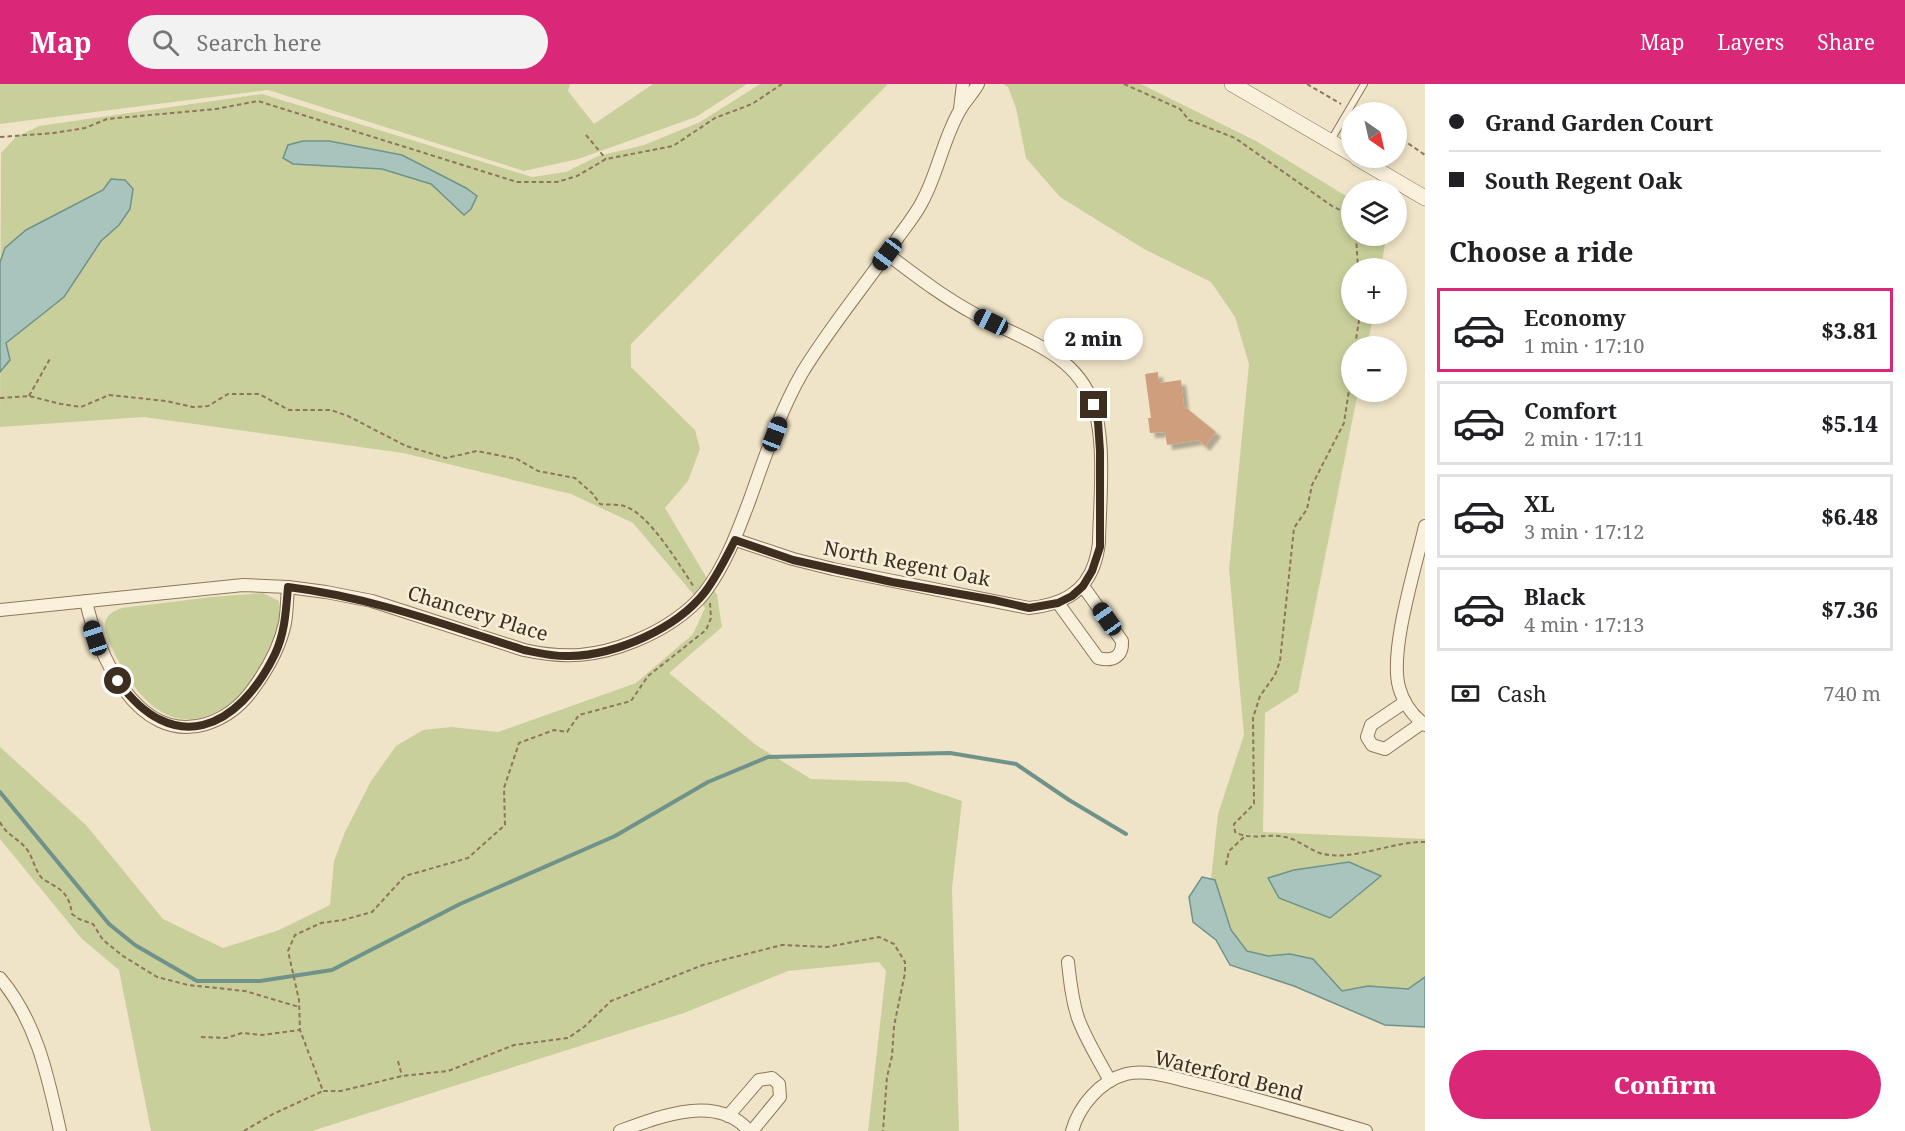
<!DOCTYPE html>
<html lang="en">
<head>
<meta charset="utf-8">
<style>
	body { margin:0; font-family:"Noto Serif",serif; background:#f2f2f2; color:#202124; height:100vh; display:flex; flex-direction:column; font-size:22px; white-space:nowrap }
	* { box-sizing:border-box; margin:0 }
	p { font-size:20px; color:#757577 }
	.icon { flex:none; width:33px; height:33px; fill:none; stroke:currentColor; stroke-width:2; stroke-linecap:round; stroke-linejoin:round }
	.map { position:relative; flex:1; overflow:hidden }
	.drawer { display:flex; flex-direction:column; background:#fff; width:480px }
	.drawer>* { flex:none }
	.top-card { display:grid; align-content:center; height:132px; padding:0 24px; background:#fff }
	.needle { width:39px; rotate:146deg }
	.buttons { position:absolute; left:1341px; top:18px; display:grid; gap:12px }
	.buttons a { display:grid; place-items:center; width:66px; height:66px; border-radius:50%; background:#fff; box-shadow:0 3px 9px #0003; font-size:30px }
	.end { position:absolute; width:27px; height:27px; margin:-14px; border:8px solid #3d2e20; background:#fff; box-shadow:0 0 0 3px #fff }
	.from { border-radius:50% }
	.bubble { position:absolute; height:42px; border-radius:21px; background:#fff; box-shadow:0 3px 9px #0003; font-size:20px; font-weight:800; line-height:42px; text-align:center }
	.car { position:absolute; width:18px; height:36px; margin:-18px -9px; border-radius:8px; box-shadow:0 0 4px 2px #0007; background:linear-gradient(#222 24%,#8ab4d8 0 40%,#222 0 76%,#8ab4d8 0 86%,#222 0) }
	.top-card b { display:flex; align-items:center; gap:21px; height:57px; font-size:22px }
	.top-card b+b { border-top:2px solid #e0e0e0 }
	.top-card i { width:15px; height:15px; background:#202124 }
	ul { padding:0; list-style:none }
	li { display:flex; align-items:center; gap:18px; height:84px; margin:0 12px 9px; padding:0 12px; border:3px solid #e0e0e0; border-radius:0px }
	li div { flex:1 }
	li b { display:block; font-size:22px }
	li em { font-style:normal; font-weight:800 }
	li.on { border-color:#db2777 }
	li>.icon { width:54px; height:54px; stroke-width:1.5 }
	h2 { padding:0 24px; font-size:27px; line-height:72px }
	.pay { display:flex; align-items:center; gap:15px; height:66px; padding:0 24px; font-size:22px }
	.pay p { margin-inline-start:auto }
	.action { display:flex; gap:12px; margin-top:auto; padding:12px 24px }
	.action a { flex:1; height:69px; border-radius:36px; background:#db2777; color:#fff; font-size:24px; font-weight:800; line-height:69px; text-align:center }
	header { display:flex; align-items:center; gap:36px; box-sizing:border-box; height:84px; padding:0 30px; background:#db2777; color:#fff }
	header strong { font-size:28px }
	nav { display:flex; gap:33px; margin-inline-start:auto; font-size:21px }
	.search { width:420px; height:54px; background:#f2f2f2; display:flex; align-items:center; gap:15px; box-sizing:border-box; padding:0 21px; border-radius:33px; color:#757577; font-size:22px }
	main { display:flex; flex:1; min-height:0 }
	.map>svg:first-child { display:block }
	.green { fill:#c9cf9b }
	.water { fill:#a9c4bc; stroke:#6f938a; stroke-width:1.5 }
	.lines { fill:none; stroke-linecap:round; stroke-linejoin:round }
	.stream { stroke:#6f938a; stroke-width:4 }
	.building { fill:#cf9f7d; filter:url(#shadow) }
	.service-casing { stroke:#8d765c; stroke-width:8 }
	.minor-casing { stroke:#8d765c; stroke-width:14 }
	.tertiary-casing { stroke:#8d765c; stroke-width:16 }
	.path { stroke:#8d765c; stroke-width:2; stroke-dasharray:4.5 3; stroke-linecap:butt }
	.service { stroke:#faf1dc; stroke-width:6 }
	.minor { stroke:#faf1dc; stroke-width:12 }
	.tertiary { stroke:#faf1dc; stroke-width:15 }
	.route { stroke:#3d2e20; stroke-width:8 }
	.labels { text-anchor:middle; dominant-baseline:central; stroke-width:5; stroke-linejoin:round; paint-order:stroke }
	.street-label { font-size:20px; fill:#3d2e20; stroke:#f7eed8 }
</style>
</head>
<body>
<header>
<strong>Map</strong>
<div class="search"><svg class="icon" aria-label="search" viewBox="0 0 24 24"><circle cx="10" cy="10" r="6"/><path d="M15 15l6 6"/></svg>Search here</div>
<nav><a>Map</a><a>Layers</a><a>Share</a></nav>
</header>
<main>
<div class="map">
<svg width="1425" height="1047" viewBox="0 0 1425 1047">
	<defs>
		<filter id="shadow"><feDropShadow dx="5" dy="5" stdDeviation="1.5" flood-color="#0004"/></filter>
	</defs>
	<rect width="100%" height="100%" fill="#f0e4c8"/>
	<g class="green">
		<polygon points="0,0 570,0 568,7 594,40 653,0 747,0 696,33 578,75 524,87 268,6 0,40"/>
		<polygon points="760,0 888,0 631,260 631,283 695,346 700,365 688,397 665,424 717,511 722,543 669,589 756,661 811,695 906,698 962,717 952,804 959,1047 868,1047 886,887 879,878 788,887 684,929 312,1047 151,1047 119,886 82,855 0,755 0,663 86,741 163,835 223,864 279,846 330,821 334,777 345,748 371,697 396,662 423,646 451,643 498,648 636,599 693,550 705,524 633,439 571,410 403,369 144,333 0,343 1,69 16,53 39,42 262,10 532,93 566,88 598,72 644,61 700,38"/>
		<polygon points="1003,0 1141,0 1256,57 1351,115 1352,152 1379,152 1385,160 1381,184 1352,184 1352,230 1374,230 1367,262 1352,262 1352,308 1358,308 1298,608 1265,629 1263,748 1425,755 1425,914 1354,914 1242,880 1209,814 1218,730 1244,651 1229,485 1249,280 1235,233 1211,198 1144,165 1060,113 1026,74 1016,24 1008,3"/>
		<path d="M263 509 279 517C282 544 268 572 254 594 243 611 229 624 209 631 166 648 136 611 118 576 114 568 103 547 105 538 107 530 116 526 122 524L212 513Z"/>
	</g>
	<g class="water">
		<polygon points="303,57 329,57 402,71 466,104 477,112 471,125 464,131 431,100 382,85 293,80 283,74 288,61"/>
		<polygon points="111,95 125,96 133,105 130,125 119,141 101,157 64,213 6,259 10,276 0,288 0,178 5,164 26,146 103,106"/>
		<polygon points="1349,778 1381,792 1330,834 1279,814 1268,794 1294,786"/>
		<polygon points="1202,793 1215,796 1231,846 1247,867 1268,872 1290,870 1313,875 1342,907 1368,902 1408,905 1425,893 1425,943 1385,941 1294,902 1230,881 1216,856 1193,838 1189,813"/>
	</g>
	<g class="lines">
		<polyline class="stream" points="0,708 109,840 135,861 197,897 260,897 332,886 460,820 615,752 708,698 768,673 950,669 1016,680 1069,716 1126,750"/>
	</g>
	<polygon class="building" points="1158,288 1159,299 1181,296 1184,322 1216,348 1205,362 1198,356 1167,361 1165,348 1150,349 1148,334 1151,334 1145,290"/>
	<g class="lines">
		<defs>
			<polyline id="service" points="1331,56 1364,0"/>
			<g id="minor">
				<polyline points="960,25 963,0"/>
				<path d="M1425 442C1416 482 1389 566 1399 603 1403 618 1413 632 1425 641"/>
				<path d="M736 456 793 475 833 485 1029 524C1060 521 1085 510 1095 478 1097 471 1099 464 1099 456 1100 417 1106 357 1093 320 1075 267 1018 254 973 229 942 212 915 191 887 170"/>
				<path d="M86 517C97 569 137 661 206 640 225 634 241 622 253 605 267 586 280 563 285 539 287 528 287 515 288 503"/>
				<path d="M1058 519 1098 574C1112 578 1123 573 1122 557L1083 502"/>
				<path d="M0 526 243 501 288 503 326 508 372 517 524 566C565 575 596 573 635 557 660 547 688 530 705 508 726 480 738 447 750 415 765 373 780 327 802 289 831 241 868 198 899 152 907 141 916 130 922 118 938 89 943 55 960 26 965 17 973 9 978 0"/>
				<polyline points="1405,618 1371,641 1367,653 1372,661 1385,665 1422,639"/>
				<path d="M1068 878C1070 897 1072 916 1078 934 1086 956 1099 976 1110 997"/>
				<path d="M0 894C37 938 48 993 60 1047"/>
				<polyline points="728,1032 759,996 772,994 779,1000 780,1013 752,1047"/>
				<path d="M620 1047C658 1033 717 1009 749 1047"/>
				<path d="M1072 1047C1079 1022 1100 997 1126 990 1148 985 1173 994 1194 999 1252 1013 1309 1030 1366 1047"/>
			</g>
			<g id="tertiary">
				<polyline points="1232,0 1352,70"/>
				<polyline points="1357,74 1425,114"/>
			</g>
		</defs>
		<use href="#service" class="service-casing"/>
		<use href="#minor" class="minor-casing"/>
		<use href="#tertiary" class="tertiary-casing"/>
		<g class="path">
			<polyline points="1124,0 1180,25 1189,36 1235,54 1332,122 1352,132"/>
			<polyline points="1307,0 1341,20"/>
			<polyline points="586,51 606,75"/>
			<polyline points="1396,51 1425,71"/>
			<polyline points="0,53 54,49 85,44 107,35 216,25 258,17 517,98 557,98 577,92 606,75 673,62 715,34 752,20 782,0"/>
			<polyline points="1356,152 1358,184"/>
			<polyline points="1355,262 1360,230"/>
			<path d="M1352 286 1344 339 1312 401 1307 425 1294 444 1280 577 1275 591 1260 612 1253 634 1254 720 1234 740 1235 748C1251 757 1267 749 1285 753 1298 755 1310 767 1323 770 1354 777 1393 757 1425 758"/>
			<polyline points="29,312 51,273"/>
			<path d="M0 314 29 312 61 320 81 323 109 311 166 317 193 323 208 322 228 310H259L289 326H331L348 332 406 362 446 374 477 367 517 375 538 387 575 394 593 410 600 420C608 421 617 420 624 422 649 429 680 482 694 503"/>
			<polyline points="710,519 711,534 706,546 648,592 631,617 579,631 567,648 554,646 519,659 504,704 505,741 468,774 405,792 372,828 343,836 321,839 295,851 288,867 299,916 300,946 323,1007 341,1007 402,992 448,987 514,961 568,954 584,943 611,917 703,881 782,861 827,863 879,853 894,860 905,878 905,889 894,942 892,972 887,993 883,1047"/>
			<path d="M0 738C5 749 15 753 23 761 33 770 33 783 41 793 44 797 49 798 53 801 66 808 70 816 72 830L79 835 93 840 103 856 123 872 157 893 188 901 245 907 299 923"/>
			<polyline points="1226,781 1229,767 1244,753"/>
			<polyline points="201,953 226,954 242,949 262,951 300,946"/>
			<polyline points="398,977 402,992"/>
			<polyline points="244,1047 273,1030 323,1007"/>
		</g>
		<use href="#service" class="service"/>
		<use href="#minor" class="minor"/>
		<use href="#tertiary" class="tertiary"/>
	</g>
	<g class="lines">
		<path class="route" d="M118 597C173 674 238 646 275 570 285 549 286 526 288 503 370 513 446 541 524 566 539 569 555 573 570 572 616 571 676 545 705 508 717 492 726 474 735 456L793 476 892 498 994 516 1029 524 1058 519 1072 512 1083 502 1092 487 1100 463V367L1098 338 1094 321"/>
	</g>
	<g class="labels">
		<g class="street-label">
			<text transform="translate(907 479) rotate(11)">North Regent Oak</text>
			<text transform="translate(478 529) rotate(17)">Chancery Place</text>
			<text transform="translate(1229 991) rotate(14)">Waterford Bend</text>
		</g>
	</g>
</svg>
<div class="buttons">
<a><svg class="needle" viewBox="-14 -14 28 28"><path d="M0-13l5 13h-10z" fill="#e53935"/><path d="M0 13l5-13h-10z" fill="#757577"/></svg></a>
<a><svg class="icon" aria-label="layers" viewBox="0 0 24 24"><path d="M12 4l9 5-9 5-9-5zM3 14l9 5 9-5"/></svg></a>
<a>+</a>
<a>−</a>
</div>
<i class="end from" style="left:118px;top:597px"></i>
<i class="end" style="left:1094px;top:321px"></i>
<div class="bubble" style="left:1044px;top:234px;width:99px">2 min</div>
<i class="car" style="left:887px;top:170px;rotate:217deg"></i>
<i class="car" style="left:991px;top:238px;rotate:296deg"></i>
<i class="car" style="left:775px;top:350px;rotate:21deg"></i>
<i class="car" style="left:1107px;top:535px;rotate:325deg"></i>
<i class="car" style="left:95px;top:554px;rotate:342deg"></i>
</div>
<section class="drawer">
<div class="top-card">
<b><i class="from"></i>Grand Garden Court</b>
<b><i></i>South Regent Oak</b>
</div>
<h2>Choose a ride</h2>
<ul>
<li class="on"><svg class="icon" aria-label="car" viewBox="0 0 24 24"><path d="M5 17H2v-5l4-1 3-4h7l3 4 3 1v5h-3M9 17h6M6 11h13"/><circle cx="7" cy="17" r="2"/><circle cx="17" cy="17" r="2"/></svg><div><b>Economy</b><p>1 min · 17:10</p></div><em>$3.81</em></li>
<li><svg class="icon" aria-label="car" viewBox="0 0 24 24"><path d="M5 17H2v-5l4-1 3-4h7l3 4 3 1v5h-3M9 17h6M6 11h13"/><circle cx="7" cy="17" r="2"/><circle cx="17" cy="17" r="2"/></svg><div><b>Comfort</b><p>2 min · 17:11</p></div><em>$5.14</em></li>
<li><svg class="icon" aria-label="car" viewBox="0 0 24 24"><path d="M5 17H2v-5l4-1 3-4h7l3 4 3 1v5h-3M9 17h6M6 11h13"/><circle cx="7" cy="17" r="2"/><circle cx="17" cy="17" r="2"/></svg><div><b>XL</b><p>3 min · 17:12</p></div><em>$6.48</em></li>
<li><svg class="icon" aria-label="car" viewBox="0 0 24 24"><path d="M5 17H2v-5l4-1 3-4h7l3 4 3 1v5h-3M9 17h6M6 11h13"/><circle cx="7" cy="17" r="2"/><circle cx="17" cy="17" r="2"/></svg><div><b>Black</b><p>4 min · 17:13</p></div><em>$7.36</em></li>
</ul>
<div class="pay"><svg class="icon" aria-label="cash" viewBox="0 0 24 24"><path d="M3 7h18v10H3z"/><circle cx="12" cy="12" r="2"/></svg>Cash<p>740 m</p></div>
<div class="action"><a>Confirm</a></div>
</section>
</main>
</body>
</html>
